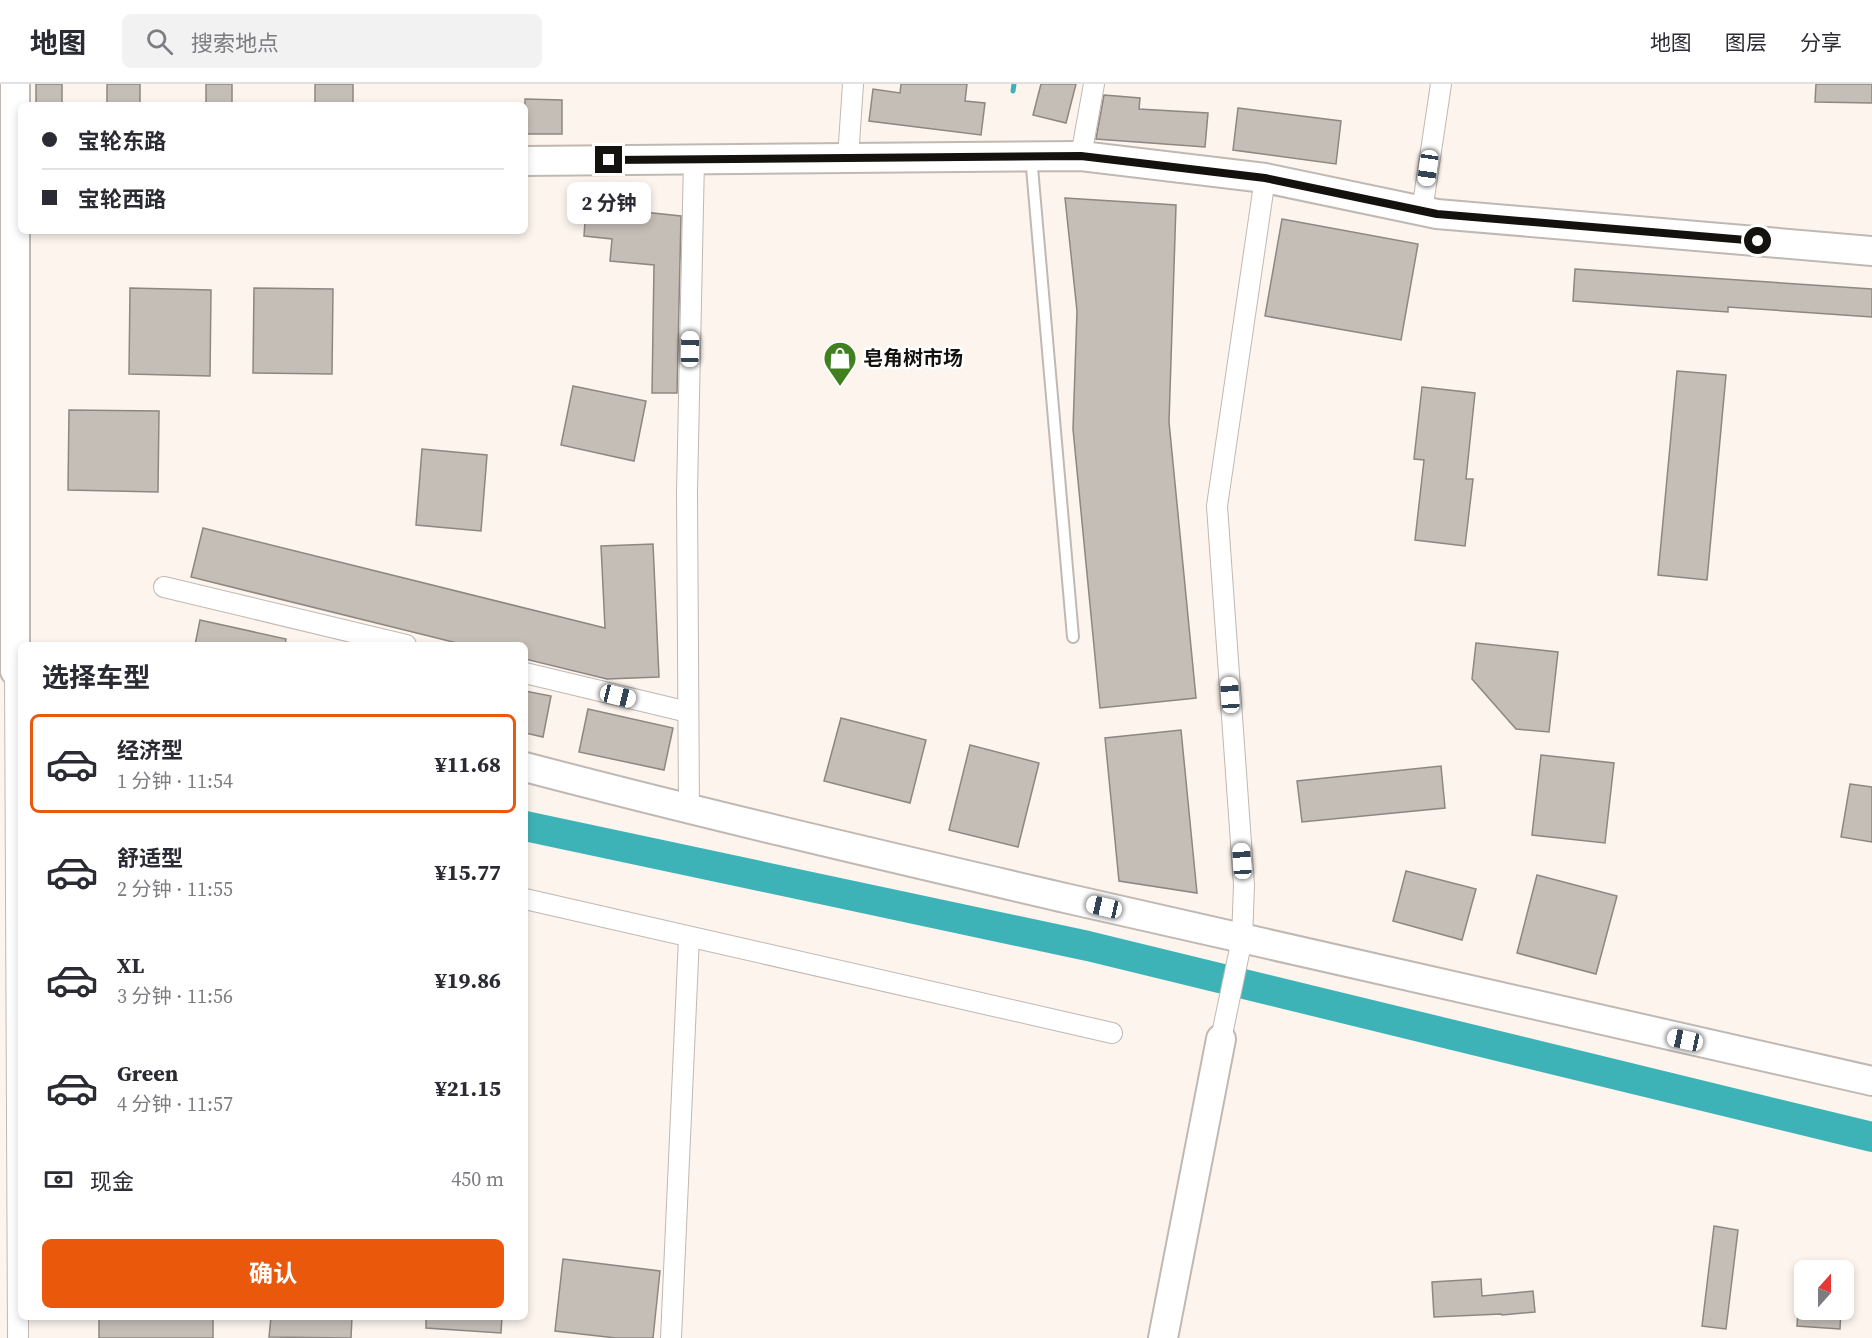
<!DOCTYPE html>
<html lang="zh">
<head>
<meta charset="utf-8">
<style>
	body { margin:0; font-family:"Source Serif 4","Noto Sans SC",serif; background:#f2f2f3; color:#2b2b33; height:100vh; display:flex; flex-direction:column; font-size:22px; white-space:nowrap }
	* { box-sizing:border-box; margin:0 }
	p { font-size:20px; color:#7c7c81 }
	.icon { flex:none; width:33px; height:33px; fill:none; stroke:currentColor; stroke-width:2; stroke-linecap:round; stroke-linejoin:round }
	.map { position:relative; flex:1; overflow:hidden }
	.details { position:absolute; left:18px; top:558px; width:510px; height:678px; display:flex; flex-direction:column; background:#fff; border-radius:9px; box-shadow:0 3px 9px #0003 }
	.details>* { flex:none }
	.guide { position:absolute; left:18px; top:18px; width:510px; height:132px; border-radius:9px; box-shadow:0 3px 9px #0003; display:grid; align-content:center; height:132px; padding:0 24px; background:#fff }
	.needle { width:39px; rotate:21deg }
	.controls { position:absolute; left:1794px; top:1176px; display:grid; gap:12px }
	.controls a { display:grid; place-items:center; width:60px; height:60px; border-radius:9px; background:#fff; box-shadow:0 3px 9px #0003; font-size:30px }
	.end { position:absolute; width:27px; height:27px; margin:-14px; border:8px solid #14120f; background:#fff; box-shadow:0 0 0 3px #fff }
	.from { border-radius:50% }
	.bubble { position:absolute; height:42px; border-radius:9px; background:#fff; box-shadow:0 3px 9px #0003; font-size:20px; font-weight:700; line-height:42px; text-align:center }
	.car { position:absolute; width:18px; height:36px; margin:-18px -9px; border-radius:8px; box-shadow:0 0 4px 2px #0007; background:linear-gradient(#fff 24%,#345 0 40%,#fff 0 76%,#345 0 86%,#fff 0) }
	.guide b { display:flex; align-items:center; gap:21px; height:57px; font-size:22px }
	.guide b+b { border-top:2px solid #e1e1e2 }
	.guide i { width:15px; height:15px; background:#2b2b33 }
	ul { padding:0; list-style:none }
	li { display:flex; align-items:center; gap:18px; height:99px; margin:0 12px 9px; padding:0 12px; border:3px solid transparent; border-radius:9px }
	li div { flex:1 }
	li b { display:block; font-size:22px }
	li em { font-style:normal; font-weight:700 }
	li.current { border-color:#ea580c }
	li>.icon { width:54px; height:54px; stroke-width:1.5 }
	h2 { padding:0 24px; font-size:27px; line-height:72px }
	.pay { display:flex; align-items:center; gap:15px; height:66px; padding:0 24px; font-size:22px }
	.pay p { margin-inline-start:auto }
	.button { display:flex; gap:12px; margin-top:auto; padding:12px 24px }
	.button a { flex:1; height:69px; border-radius:9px; background:#ea580c; color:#fff; font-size:24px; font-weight:700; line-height:69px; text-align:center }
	header { display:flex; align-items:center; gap:36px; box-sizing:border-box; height:84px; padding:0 30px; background:#fff; border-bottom:2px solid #e1e1e2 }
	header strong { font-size:28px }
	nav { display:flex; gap:33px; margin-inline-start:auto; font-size:21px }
	.search { width:420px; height:54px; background:#f2f2f3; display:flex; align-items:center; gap:15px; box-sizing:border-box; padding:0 21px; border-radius:9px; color:#7c7c81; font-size:22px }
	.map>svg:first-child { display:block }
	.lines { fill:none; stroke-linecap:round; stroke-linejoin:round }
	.stream { stroke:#3eb3b7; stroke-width:5 }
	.river { stroke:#3eb3b7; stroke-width:30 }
	.building { fill:#c5beb7; stroke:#8e8781; stroke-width:1.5 }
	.lane-casing { stroke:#c0b8b2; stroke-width:14 }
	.street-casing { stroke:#c0b8b2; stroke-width:22 }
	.secondary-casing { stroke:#c0b8b2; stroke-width:32 }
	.lane { stroke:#fff; stroke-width:10 }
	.street { stroke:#fff; stroke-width:20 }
	.secondary { stroke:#fff; stroke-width:28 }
	.route { stroke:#14120f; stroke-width:8 }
	.labels { text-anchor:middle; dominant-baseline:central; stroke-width:5; stroke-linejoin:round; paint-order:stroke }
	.poi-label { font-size:20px; font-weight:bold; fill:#14120f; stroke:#fff; text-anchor:start }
</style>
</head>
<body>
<header>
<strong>地图</strong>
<div class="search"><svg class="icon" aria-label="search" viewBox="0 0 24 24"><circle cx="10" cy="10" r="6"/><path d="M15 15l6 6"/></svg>搜索地点</div>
<nav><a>地图</a><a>图层</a><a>分享</a></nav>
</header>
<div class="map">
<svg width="1872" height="1254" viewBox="0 0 1872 1254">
	<rect width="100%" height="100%" fill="#fcf4ed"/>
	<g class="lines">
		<polyline class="stream" points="1013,7 1014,0"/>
		<polyline class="river" points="525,742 1088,862 1872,1053"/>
	</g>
	<g class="building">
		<rect x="36" y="0" width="26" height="21"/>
		<rect x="107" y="0" width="33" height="21"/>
		<rect x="206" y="0" width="26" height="21"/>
		<rect x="315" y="0" width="38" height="21"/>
		<polygon points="901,0 967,0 965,17 985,19 981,51 869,37 873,5 900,9"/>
		<polygon points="1041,0 1076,0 1066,39 1033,31"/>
		<polygon points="1816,0 1872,0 1872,19 1815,18"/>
		<polygon points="1104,11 1140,14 1139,25 1208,29 1205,63 1096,55"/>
		<polygon points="525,15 562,16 562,50 525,50"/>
		<polygon points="1238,24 1341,37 1336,80 1233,66"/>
		<polygon points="1065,114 1176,121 1169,338 1196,614 1100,624 1073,345 1077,227"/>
		<polygon points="586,122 681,132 677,309 652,309 654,181 610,177 612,155 584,152"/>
		<polygon points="1282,135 1418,160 1401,256 1265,232"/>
		<polygon points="1575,185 1872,205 1872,233 1728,223 1728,228 1573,217"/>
		<polygon points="130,204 211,206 210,292 129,290"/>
		<polygon points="254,204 333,205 332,290 253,289"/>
		<polygon points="1677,287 1726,291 1707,496 1658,491"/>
		<polygon points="573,302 646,317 634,377 561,361"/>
		<polygon points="1422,303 1475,309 1466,395 1473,395 1465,462 1415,456 1424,376 1414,375"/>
		<polygon points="69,326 159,327 158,408 68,406"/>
		<polygon points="422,365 487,371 481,447 416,441"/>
		<polygon points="203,444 605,544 601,462 653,460 659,593 607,595 525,575 525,561 465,561 191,493"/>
		<polygon points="200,536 286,555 285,561 195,561"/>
		<polygon points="1476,559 1558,568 1549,648 1516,645 1472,595"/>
		<polygon points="525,607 551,612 543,653 525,649"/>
		<polygon points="588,625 673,644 664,686 579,668"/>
		<polygon points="841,634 926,656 910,719 824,697"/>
		<polygon points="1181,646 1197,809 1119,797 1105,654"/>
		<polygon points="970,661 1039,679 1018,763 949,746"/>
		<polygon points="1541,671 1614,679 1605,759 1532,751"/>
		<polygon points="1441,682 1445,724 1302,738 1297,697"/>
		<polygon points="1850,700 1872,703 1872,758 1841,753"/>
		<polygon points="1406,787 1476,805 1462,856 1393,837"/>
		<polygon points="1537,791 1617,812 1596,890 1517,869"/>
		<polygon points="1714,1142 1738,1146 1726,1245 1702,1242"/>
		<polygon points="563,1175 660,1187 653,1254 616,1254 555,1247"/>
		<polygon points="1481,1195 1482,1212 1533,1207 1535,1228 1502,1231 1501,1230 1434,1233 1432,1198"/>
		<polygon points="1798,1226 1841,1226 1840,1245 1797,1242"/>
		<rect x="99" y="1233" width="114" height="21"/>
		<polygon points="271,1233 352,1233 351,1254 269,1253"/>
		<polygon points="426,1233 502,1233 501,1249 426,1244"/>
	</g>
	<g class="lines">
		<defs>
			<polyline id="lane" points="1031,72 1073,553"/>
			<g id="street">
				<polyline points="1081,72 1094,0"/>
				<polyline points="848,74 853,0"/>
				<polyline points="1422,127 1441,0"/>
				<polyline points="164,503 406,561"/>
				<polyline points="15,587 18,1254"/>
				<polyline points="525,589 688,628"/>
				<polyline points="689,726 687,408 694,75"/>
				<polyline points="525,815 1112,949"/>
				<polyline points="1221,955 1242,855 1244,801 1217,422 1265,94"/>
				<polyline points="671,1254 689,853"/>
			</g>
			<g id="secondary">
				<polyline points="15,0 15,587"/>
				<polyline points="525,77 1081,72 1265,94 1437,130 1872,167"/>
				<path d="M525 683C704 730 885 772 1065 814 1334 877 1603 938 1872 997"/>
				<polyline points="1163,1254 1221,955"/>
			</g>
		</defs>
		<use href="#lane" class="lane-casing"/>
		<use href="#street" class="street-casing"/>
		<use href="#secondary" class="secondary-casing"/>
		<use href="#lane" class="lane"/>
		<use href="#street" class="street"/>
		<use href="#secondary" class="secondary"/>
	</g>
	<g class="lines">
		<polyline class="route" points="609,76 1081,72 1265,94 1437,130 1758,157"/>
	</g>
	<defs>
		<symbol id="shop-pin" viewBox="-11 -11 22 30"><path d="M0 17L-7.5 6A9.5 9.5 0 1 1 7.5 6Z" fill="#41801f" stroke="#fff"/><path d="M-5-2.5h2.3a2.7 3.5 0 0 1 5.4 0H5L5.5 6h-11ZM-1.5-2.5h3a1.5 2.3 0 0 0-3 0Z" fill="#fff"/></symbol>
	</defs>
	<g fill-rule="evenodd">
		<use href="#shop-pin" x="821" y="255" width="38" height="52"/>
	</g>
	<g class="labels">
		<g class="poi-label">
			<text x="863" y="274">皂角树市场</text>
		</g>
	</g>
</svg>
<div class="controls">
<a><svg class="needle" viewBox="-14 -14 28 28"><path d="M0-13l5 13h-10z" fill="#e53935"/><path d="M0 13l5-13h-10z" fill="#7c7c81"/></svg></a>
</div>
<i class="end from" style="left:1758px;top:157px"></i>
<i class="end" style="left:609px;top:76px"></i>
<div class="bubble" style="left:567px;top:98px;width:84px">2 分钟</div>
<i class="car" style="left:1428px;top:84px;rotate:188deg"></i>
<i class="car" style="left:690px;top:265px;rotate:1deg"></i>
<i class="car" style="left:1230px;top:611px;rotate:356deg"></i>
<i class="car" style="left:618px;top:612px;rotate:104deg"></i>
<i class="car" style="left:1242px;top:777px;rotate:356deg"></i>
<i class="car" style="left:1104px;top:823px;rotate:283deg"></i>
<i class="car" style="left:1685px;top:956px;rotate:282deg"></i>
<div class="guide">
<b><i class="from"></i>宝轮东路</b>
<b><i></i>宝轮西路</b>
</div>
<section class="details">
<h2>选择车型</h2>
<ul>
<li class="current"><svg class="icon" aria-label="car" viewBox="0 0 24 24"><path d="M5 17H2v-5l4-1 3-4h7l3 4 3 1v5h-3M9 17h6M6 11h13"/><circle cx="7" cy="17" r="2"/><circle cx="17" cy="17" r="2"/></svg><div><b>经济型</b><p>1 分钟 · 11:54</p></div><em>¥11.68</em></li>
<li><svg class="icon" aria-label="car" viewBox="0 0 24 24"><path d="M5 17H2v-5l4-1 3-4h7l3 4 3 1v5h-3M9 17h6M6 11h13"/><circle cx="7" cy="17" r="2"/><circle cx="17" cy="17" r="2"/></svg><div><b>舒适型</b><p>2 分钟 · 11:55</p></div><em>¥15.77</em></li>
<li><svg class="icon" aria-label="car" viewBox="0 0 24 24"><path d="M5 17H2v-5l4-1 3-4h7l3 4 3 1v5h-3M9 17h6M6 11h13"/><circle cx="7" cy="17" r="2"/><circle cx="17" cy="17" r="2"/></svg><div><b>XL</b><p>3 分钟 · 11:56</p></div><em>¥19.86</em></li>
<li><svg class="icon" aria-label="car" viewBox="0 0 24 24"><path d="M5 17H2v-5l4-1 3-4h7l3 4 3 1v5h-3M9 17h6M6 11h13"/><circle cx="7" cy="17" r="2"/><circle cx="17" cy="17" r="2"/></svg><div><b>Green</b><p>4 分钟 · 11:57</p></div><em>¥21.15</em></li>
</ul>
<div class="pay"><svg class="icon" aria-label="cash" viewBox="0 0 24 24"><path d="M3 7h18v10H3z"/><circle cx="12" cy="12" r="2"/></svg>现金<p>450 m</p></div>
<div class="button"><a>确认</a></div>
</section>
</div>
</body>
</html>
